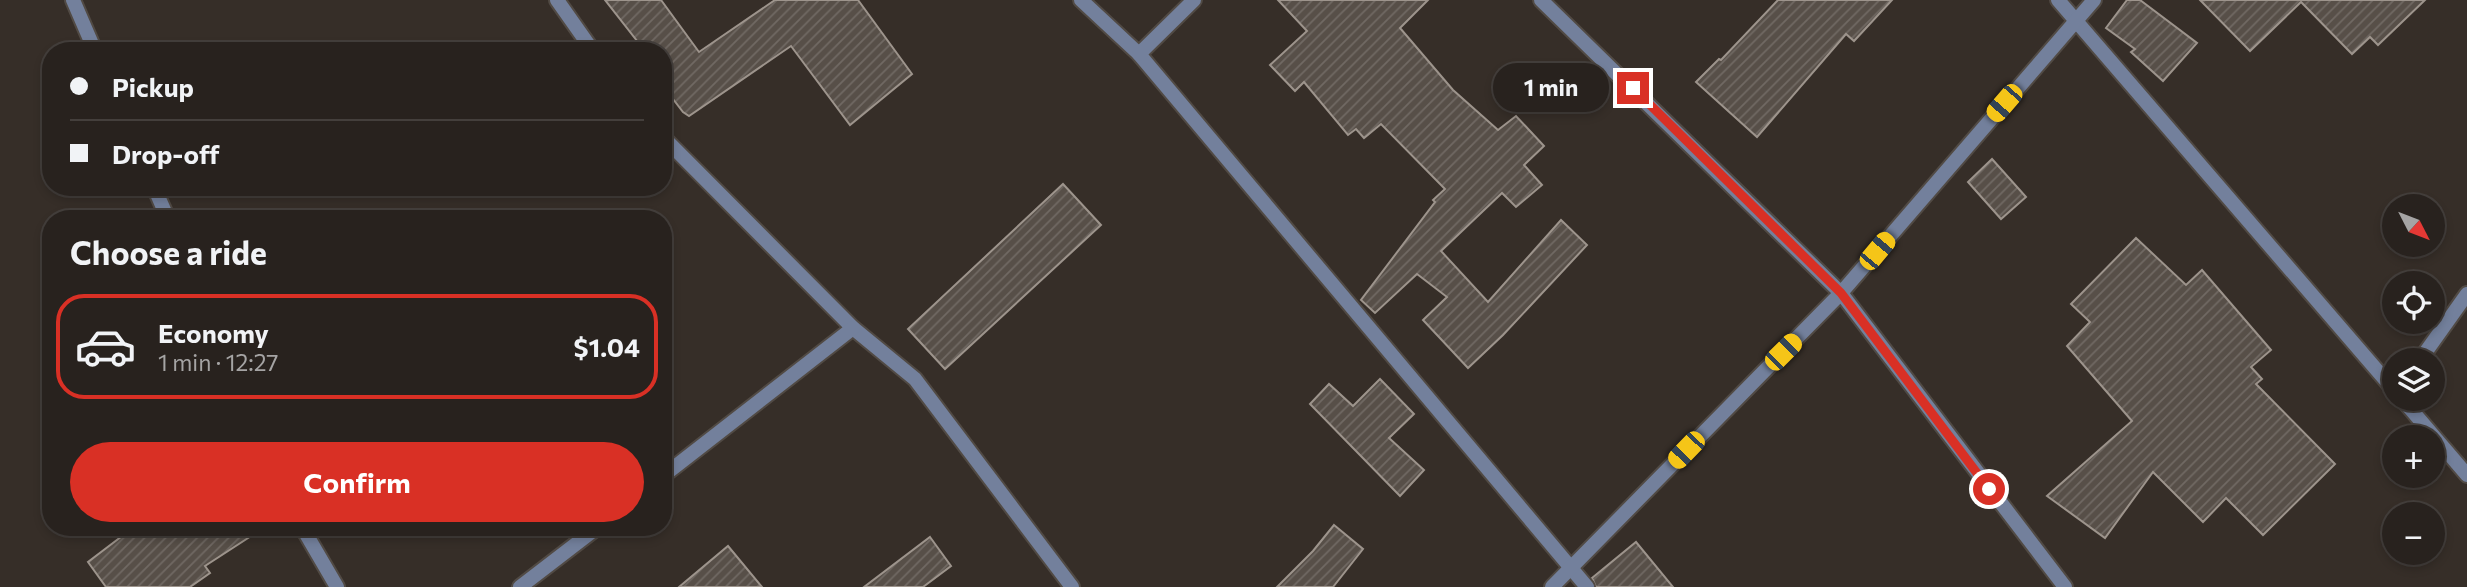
<!DOCTYPE html>
<html lang="en">
<head>
<meta charset="utf-8">
<style>
	body { margin:0; font-family:Commissioner,sans-serif; background:#302a27; color:#f1f3f6; height:100vh; display:flex; flex-direction:column; font-size:26px; white-space:nowrap }
	* { box-sizing:border-box; margin:0 }
	p { font-size:23px; color:#a5a4a4 }
	.icon { flex:none; width:38px; height:38px; fill:none; stroke:currentColor; stroke-width:2; stroke-linecap:round; stroke-linejoin:round }
	.map { position:relative; flex:1; overflow:hidden }
	.details { position:absolute; left:42px; top:210px; width:630px; height:326px; display:flex; flex-direction:column; background:#28221e; border-radius:28px; box-shadow:0 4px 10px #0003,0 0 0 2px #443f3c }
	.details>* { flex:none }
	.hud { position:absolute; left:42px; top:42px; width:630px; height:154px; border-radius:28px; box-shadow:0 4px 10px #0003,0 0 0 2px #443f3c; display:grid; align-content:center; height:154px; padding:0 28px; background:#28221e }
	.needle { width:46px; rotate:132deg }
	.buttons { position:absolute; left:2382px; top:194px; display:grid; gap:14px }
	.buttons a { display:grid; place-items:center; width:63px; height:63px; border-radius:50%; background:#28221e; box-shadow:0 4px 10px #0003,0 0 0 2px #443f3c; font-size:35px }
	.end { position:absolute; width:32px; height:32px; margin:-16px; border:9px solid #d93025; background:#fff; box-shadow:0 0 0 4px #fff }
	.from { border-radius:50% }
	.bubble { position:absolute; height:49px; border-radius:24px; background:#28221e; box-shadow:0 4px 10px #0003,0 0 0 2px #443f3c; font-size:23px; font-weight:700; line-height:49px; text-align:center }
	.car { position:absolute; width:21px; height:42px; margin:-21px -10px; border-radius:9px; box-shadow:0 0 5px 2px #0007; background:linear-gradient(#f5c518 24%,#345 0 40%,#f5c518 0 76%,#345 0 86%,#f5c518 0) }
	.hud b { display:flex; align-items:center; gap:24px; height:66px; font-size:26px }
	.hud b+b { border-top:2px solid #443f3c }
	.hud i { width:18px; height:18px; background:#f1f3f6 }
	ul { padding:0; list-style:none }
	li { display:flex; align-items:center; gap:21px; height:105px; margin:0 14px 10px; padding:0 14px; border:4px solid transparent; border-radius:28px }
	li div { flex:1 }
	li b { display:block; font-size:26px }
	li em { font-style:normal; font-weight:700 }
	li.current { border-color:#d93025 }
	li>.icon { width:63px; height:63px; stroke-width:1.5 }
	h2 { padding:0 28px; font-size:32px; line-height:84px }
	.button { display:flex; gap:14px; margin-top:auto; padding:14px 28px }
	.button a { flex:1; height:80px; border-radius:42px; background:#d93025; color:#fff; font-size:28px; font-weight:700; line-height:80px; text-align:center }
	.map>svg:first-child { display:block }
	.building { fill:url(#building-hatch); stroke:#9d948c; stroke-width:2 }
	.lines { fill:none; stroke-linecap:round; stroke-linejoin:round }
	.minor-casing { stroke:#514a44; stroke-width:18 }
	.minor { stroke:#73809c; stroke-width:14 }
	.route { stroke:#d93025; stroke-width:9 }
</style>
</head>
<body>
<div class="map">
<svg width="2467" height="587" viewBox="0 0 2467 587">
	<defs>
		<pattern id="building-hatch" width="6" height="6" patternUnits="userSpaceOnUse" patternTransform="scale(1.75)"><rect width="6" height="6" fill="#574f48"/><path d="M-1 1l2-2M0 6l6-6M5 7l2-2" fill="none" stroke="#706963"/></pattern>
	</defs>
	<rect width="100%" height="100%" fill="#362e28"/>
	<g class="building">
		<polygon points="605,0 661,0 699,52 775,0 858,0 912,74 850,125 791,46 689,116 683,112 663,86 663,51 645,51"/>
		<polygon points="1278,0 1428,0 1400,28 1453,90 1498,130 1516,116 1544,146 1524,165 1542,185 1516,207 1502,193 1441,251 1488,302 1561,220 1587,245 1503,335 1468,368 1423,320 1447,297 1417,274 1375,313 1361,300 1435,202 1433,200 1445,189 1381,124 1364,138 1356,129 1348,135 1304,82 1295,91 1270,65 1307,31"/>
		<polygon points="1778,0 1892,0 1854,41 1846,34 1757,137 1696,82 1719,59 1721,60"/>
		<polygon points="2127,0 2140,0 2197,43 2163,81 2131,52 2135,49 2106,28"/>
		<polygon points="2200,0 2425,0 2378,45 2370,37 2352,54 2301,2 2250,51"/>
		<polygon points="1992,159 2026,197 2001,219 1968,182"/>
		<polygon points="1063,184 1101,225 945,369 908,329"/>
		<polygon points="2136,238 2186,285 2202,270 2271,350 2251,367 2262,379 2256,384 2335,464 2263,535 2226,498 2203,522 2153,472 2105,538 2047,496 2132,421 2067,346 2090,322 2071,304"/>
		<polygon points="1380,379 1414,414 1389,438 1424,470 1400,496 1310,404 1329,384 1353,406"/>
		<polygon points="1334,525 1363,549 1333,587 1277,587 1313,551"/>
		<polygon points="134,527 265,527 205,566 210,573 190,587 106,587 88,562"/>
		<polygon points="930,537 951,566 923,587 864,587"/>
		<polygon points="1636,542 1673,587 1596,587 1592,578"/>
		<polygon points="728,546 762,587 679,587"/>
	</g>
	<g class="lines">
		<defs>
			<g id="minor">
				<polyline points="73,0 95,51"/>
				<polyline points="557,0 593,51"/>
				<polyline points="1081,0 1139,54 1587,587"/>
				<polyline points="1541,0 1841,293 2065,587"/>
				<polyline points="2058,0 2394,390"/>
				<polyline points="1139,54 1194,0"/>
				<polyline points="663,137 853,328 915,379 1072,587"/>
				<polyline points="154,187 168,219"/>
				<polyline points="2420,360 2467,294"/>
				<polyline points="2402,399 2467,475"/>
				<polyline points="663,476 853,328"/>
				<polyline points="302,527 337,587"/>
				<polyline points="520,587 598,527"/>
				<polyline points="1552,587 1841,293 2094,0"/>
			</g>
		</defs>
		<use href="#minor" class="minor-casing"/>
		<use href="#minor" class="minor"/>
	</g>
	<g class="lines">
		<polyline class="route" points="1633,88 1841,293 1989,489"/>
	</g>
</svg>
<div class="buttons">
<a><svg class="needle" viewBox="-14 -14 28 28"><path d="M0-13l5 13h-10z" fill="#e53935"/><path d="M0 13l5-13h-10z" fill="#a5a4a4"/></svg></a>
<a><svg class="icon" aria-label="locate" viewBox="0 0 24 24"><circle cx="12" cy="12" r="6"/><path d="M12 2v4M12 18v4M2 12h4M18 12h4"/></svg></a>
<a><svg class="icon" aria-label="layers" viewBox="0 0 24 24"><path d="M12 4l9 5-9 5-9-5zM3 14l9 5 9-5"/></svg></a>
<a>+</a>
<a>−</a>
</div>
<i class="end from" style="left:1989px;top:489px"></i>
<i class="end" style="left:1633px;top:88px"></i>
<div class="bubble" style="left:1493px;top:63px;width:116px">1 min</div>
<i class="car" style="left:2004px;top:103px;rotate:221deg"></i>
<i class="car" style="left:1877px;top:251px;rotate:40deg"></i>
<i class="car" style="left:1783px;top:352px;rotate:45deg"></i>
<i class="car" style="left:1686px;top:450px;rotate:224deg"></i>
<div class="hud">
<b><i class="from"></i>Pickup</b>
<b><i></i>Drop-off</b>
</div>
<section class="details">
<h2>Choose a ride</h2>
<ul>
<li class="current"><svg class="icon" aria-label="car" viewBox="0 0 24 24"><path d="M5 17H2v-5l4-1 3-4h7l3 4 3 1v5h-3M9 17h6M6 11h13"/><circle cx="7" cy="17" r="2"/><circle cx="17" cy="17" r="2"/></svg><div><b>Economy</b><p>1 min · 12:27</p></div><em>$1.04</em></li>
</ul>
<div class="button"><a>Confirm</a></div>
</section>
</div>
</body>
</html>
